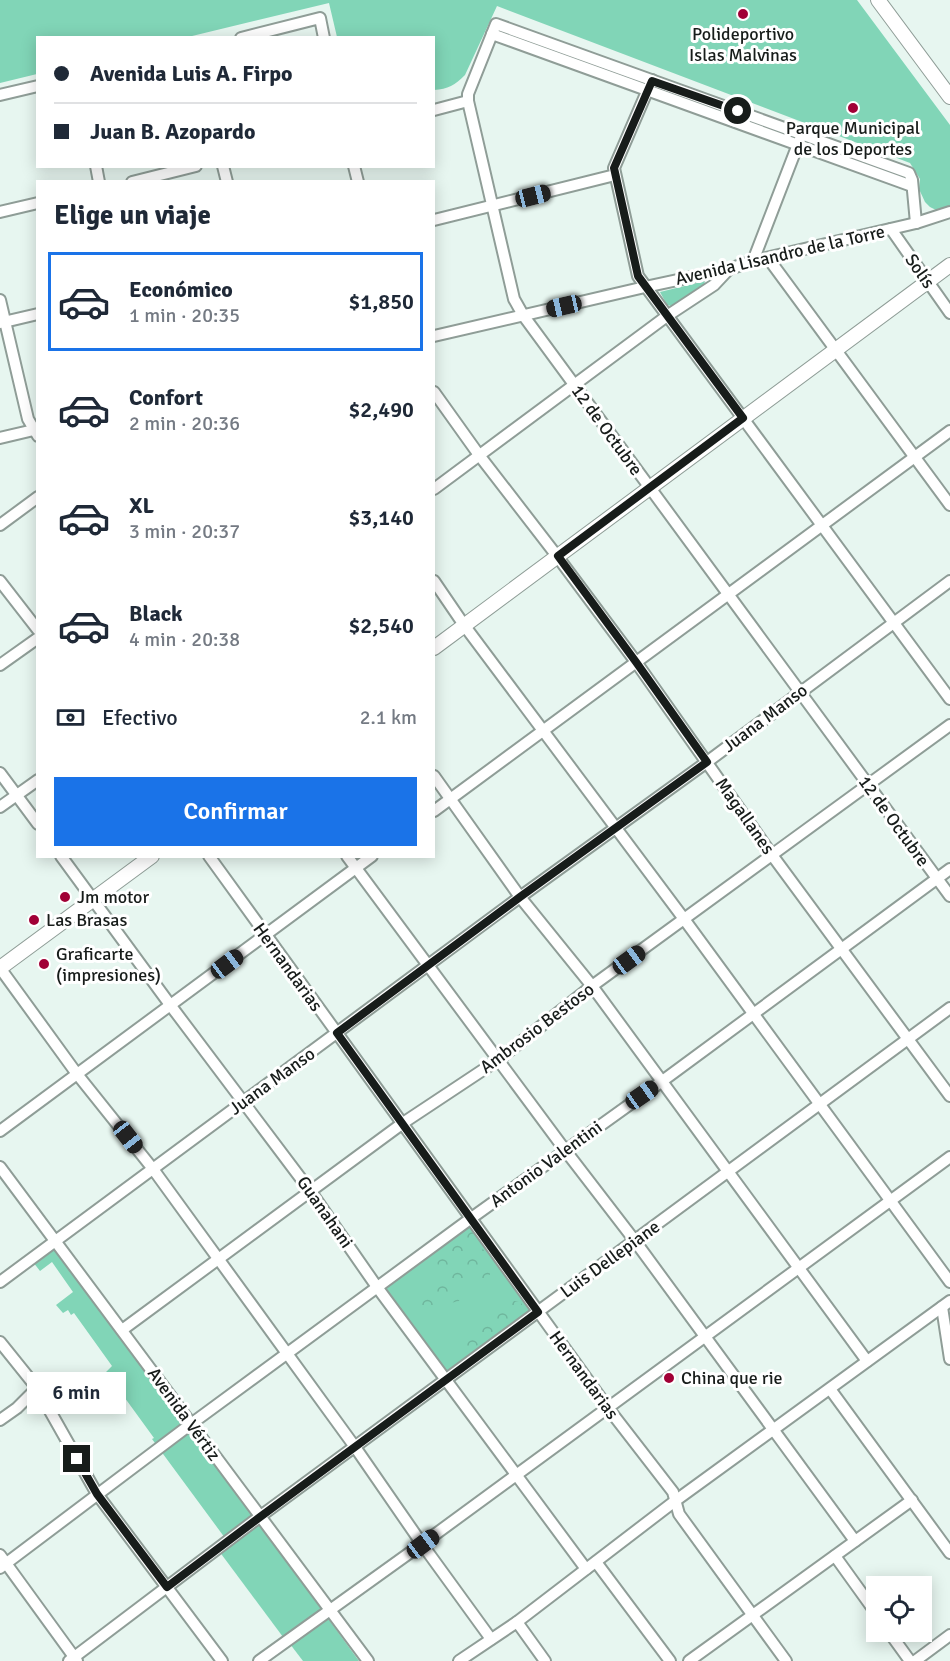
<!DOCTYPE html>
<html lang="es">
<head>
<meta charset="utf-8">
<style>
	body { margin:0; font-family:Signika,sans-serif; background:#f2f2f3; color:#1f2937; height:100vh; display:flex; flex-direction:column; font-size:22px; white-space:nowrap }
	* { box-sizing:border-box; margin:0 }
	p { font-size:20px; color:#747a83 }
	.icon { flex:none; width:33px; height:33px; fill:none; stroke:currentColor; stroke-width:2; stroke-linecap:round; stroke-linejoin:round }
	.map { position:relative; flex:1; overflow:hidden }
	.sheet { position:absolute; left:36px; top:180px; width:399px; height:678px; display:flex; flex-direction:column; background:#fff; border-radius:0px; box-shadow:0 3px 15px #0003 }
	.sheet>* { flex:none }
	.banner { position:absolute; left:36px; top:36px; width:399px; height:132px; border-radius:0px; box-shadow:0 3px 15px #0003; display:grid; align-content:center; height:132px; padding:0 18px; background:#fff }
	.tools { position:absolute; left:866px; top:1576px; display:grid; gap:12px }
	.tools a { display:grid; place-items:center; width:66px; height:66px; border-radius:0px; background:#fff; box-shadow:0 3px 15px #0003; font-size:30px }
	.end { position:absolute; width:27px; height:27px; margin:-14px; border:8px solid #171c1a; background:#fff; box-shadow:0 0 0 3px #fff }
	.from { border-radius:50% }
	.bubble { position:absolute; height:42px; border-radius:0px; background:#fff; box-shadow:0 3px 15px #0003; font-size:20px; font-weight:600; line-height:42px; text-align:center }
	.car { position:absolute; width:18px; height:36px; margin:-18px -9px; border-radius:8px; box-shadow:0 0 4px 2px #0007; background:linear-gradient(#222 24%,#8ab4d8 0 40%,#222 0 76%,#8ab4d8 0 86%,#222 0) }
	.banner b { display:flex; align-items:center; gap:21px; height:57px; font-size:22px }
	.banner b+b { border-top:2px solid #e0e1e3 }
	.banner i { width:15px; height:15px; background:#1f2937 }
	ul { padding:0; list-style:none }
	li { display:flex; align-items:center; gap:18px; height:99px; margin:0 12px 9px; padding:0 6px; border:3px solid transparent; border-radius:0px }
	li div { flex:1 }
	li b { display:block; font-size:22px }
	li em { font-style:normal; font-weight:600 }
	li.selected { border-color:#1a73e8 }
	li>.icon { width:54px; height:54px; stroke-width:1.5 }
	h2 { padding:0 18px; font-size:27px; line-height:72px }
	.pay { display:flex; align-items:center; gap:15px; height:66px; padding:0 18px; font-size:22px }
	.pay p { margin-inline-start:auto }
	.primary-button { display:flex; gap:12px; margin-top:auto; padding:12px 18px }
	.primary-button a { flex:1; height:69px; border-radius:0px; background:#1a73e8; color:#fff; font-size:24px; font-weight:600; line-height:69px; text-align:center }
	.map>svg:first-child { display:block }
	.green { fill:#81d5b7 }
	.forest { fill:url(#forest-crowns) }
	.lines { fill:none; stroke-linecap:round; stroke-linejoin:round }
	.minor-casing { stroke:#8f9d97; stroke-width:14 }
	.major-casing { stroke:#8f9d97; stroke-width:16 }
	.minor { stroke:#fff; stroke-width:10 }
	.major { stroke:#fff; stroke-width:14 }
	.route { stroke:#171c1a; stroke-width:8 }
	.poi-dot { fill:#a10036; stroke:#fff; stroke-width:2 }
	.labels { text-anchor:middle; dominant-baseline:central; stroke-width:6; stroke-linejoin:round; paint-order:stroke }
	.poi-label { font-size:18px; fill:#171c1a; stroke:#fff; text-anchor:start }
	.street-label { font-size:18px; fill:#171c1a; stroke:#fff }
</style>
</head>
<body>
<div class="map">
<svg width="950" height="1661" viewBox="0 0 950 1661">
	<defs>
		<pattern id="forest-crowns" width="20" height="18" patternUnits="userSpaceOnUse" patternTransform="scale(1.5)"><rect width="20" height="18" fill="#81d5b7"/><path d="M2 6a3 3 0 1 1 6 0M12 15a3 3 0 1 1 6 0" fill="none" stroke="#6fb69d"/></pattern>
	</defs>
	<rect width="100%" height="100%" fill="#e7f6f0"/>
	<g class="green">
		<path d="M0 0H857L950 125V209L940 212 930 207 925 202 919 189 920 179 910 163 497 6 465 75C455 85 448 89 434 90V38L337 37 329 3 188 37 38 38 37 74 0 83Z"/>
		<polygon points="705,281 704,285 675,307 667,305 660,292"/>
		<polygon points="468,1226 471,1228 528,1306 529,1310 527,1314 448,1371 445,1371 384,1290 385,1287"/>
		<polygon points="54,1246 253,1517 225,1538 152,1439 154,1438 106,1372 112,1366 74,1313 71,1315 68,1310 63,1313 56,1305 73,1292 52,1262 40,1271 33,1262"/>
		<polygon points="258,1523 322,1610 283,1637 219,1551"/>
		<polygon points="327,1617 359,1661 303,1661 290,1644"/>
	</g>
	<g class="forest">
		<path d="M465 1230H471C475 1236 478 1244 482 1248 488 1255 490 1256 487 1266 494 1276 488 1284 479 1288L477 1286 466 1284 459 1301 451 1303 449 1301 438 1309 426 1308 420 1312C414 1311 412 1308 409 1303L411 1298 413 1295 422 1296 428 1285 438 1278 440 1273 434 1252Z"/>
		<path d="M512 1301H517L522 1304V1312L499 1329H494C490 1339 476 1349 465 1349L461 1343 463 1335Z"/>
	</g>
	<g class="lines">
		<defs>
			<g id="minor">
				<polyline points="492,34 912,186"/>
				<polyline points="241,38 320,18 324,38"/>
				<polyline points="652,80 614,168 638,276 950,699"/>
				<polyline points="0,95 38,86"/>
				<polyline points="434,110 468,101"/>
				<polyline points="96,166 99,182"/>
				<polyline points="223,166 227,182"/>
				<polyline points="354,166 358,182"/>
				<polyline points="132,182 196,166"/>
				<polyline points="0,212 38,203"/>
				<polyline points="434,220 615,175"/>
				<polyline points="916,223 912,180 909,173 496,24 468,94 468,101 514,299 523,315 950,896"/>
				<polyline points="891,229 950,313"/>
				<polyline points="768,258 950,505"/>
				<polyline points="753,261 800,139"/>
				<polyline points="0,300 28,419 38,436"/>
				<polyline points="0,323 38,314"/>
				<polyline points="434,336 645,287 729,269 753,261 916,223 950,212"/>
				<polyline points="434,392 479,455 557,556 636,662 772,855 950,1096"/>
				<polyline points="0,438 38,429"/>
				<polyline points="434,489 667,316 714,285 729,269"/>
				<polyline points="0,525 38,497"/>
				<polyline points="0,581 38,630"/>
				<polyline points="434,581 464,625 684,919 950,1282"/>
				<polyline points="0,665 38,638"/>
				<polyline points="0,773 38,824"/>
				<polyline points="434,776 520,897 592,986 867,1361"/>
				<polyline points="0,807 38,780"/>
				<polyline points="434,811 950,431"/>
				<polyline points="61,856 171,1006 311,1192 377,1287 586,1569"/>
				<polyline points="209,856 608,1408 673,1492 679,1514 786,1661"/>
				<polyline points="347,856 565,1150 635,1241 855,1541"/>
				<polyline points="0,968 77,1074 153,1169 355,1447 422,1544 491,1639"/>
				<polyline points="0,1131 372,856"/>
				<polyline points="0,1167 368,1661"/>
				<polyline points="0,1282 520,897 707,762 950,581"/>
				<polyline points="942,1307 950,1359"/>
				<polyline points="122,1330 403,1123 498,1060 592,986 950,725"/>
				<polyline points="0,1342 37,1388 97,1494 222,1661"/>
				<polyline points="830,1389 950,1553"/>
				<polyline points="0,1420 17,1408 37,1388"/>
				<polyline points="0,1555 77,1661"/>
				<polyline points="835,1556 876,1613"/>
				<polyline points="596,1562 670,1661"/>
				<polyline points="0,1568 191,1424 470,1219 661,1082 950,869"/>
				<polyline points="517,1622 545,1661"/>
				<polyline points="889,1632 910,1661"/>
				<polyline points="69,1661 262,1515 950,1008"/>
				<polyline points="259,1661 422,1544 950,1157"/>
				<polyline points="459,1661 517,1622 675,1501 950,1301"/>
				<polyline points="689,1661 912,1500"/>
				<polyline points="915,1661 950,1635"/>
			</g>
			<g id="major">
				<polyline points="878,0 950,97"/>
				<polyline points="434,648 950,265"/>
				<polyline points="0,968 152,856"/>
			</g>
		</defs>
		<use href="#minor" class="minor-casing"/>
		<use href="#major" class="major-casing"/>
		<use href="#minor" class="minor"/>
		<use href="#major" class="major"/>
	</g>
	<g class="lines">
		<polyline class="route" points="77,1459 97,1494 167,1587 260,1517 538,1312 337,1033 520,897 707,762 636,662 558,556 743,418 638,276 614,168 652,81 738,111"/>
	</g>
	<g class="poi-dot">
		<circle cx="743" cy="14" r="6"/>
		<circle cx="853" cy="108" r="6"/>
		<circle cx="65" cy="897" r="6"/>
		<circle cx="34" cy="920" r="6"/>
		<circle cx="44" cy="964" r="6"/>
		<circle cx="669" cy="1378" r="6"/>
	</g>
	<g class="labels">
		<g class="poi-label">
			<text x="743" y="34" text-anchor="middle">Polideportivo<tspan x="743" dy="21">Islas Malvinas</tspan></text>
			<text x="853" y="128" text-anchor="middle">Parque Municipal<tspan x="853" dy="21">de los Deportes</tspan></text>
			<text x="77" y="897">Jm motor</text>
			<text x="46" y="920">Las Brasas</text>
			<text x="56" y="954">Graficarte<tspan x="56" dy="21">(impresiones)</tspan></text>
			<text x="681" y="1378">China que rie</text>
		</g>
		<g class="street-label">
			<text transform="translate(780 255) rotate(-13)">Avenida Lisandro de la Torre</text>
			<text transform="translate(920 271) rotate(55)">Solís</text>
			<text transform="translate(607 430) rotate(54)">12 de Octubre</text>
			<text transform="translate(765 718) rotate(-37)">Juana Manso</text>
			<text transform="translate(745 816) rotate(55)">Magallanes</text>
			<text transform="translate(894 821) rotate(54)">12 de Octubre</text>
			<text transform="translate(288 967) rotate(54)">Hernandarias</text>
			<text transform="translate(537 1028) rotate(-37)">Ambrosio Bestoso</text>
			<text transform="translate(272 1081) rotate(-36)">Juana Manso</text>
			<text transform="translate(546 1164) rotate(-36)">Antonio Valentini</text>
			<text transform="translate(325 1212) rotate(55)">Guanahani</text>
			<text transform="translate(610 1259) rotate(-36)">Luis Dellepiane</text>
			<text transform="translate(584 1375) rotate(54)">Hernandarias</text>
			<text transform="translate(184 1414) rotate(54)">Avenida Vértiz</text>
		</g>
	</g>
</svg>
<div class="tools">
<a><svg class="icon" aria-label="locate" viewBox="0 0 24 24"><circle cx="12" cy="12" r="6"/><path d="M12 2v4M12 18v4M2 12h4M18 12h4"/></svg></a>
</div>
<i class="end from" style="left:738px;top:111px"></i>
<i class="end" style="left:77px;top:1459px"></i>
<div class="bubble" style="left:27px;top:1372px;width:99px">6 min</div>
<i class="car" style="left:533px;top:196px;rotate:76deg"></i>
<i class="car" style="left:564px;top:306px;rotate:257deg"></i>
<i class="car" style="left:629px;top:960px;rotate:54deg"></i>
<i class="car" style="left:227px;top:964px;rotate:53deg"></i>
<i class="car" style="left:642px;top:1095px;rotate:55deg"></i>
<i class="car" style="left:128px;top:1137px;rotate:142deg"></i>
<i class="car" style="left:423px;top:1544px;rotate:53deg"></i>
<div class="banner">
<b><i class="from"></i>Avenida Luis A. Firpo</b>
<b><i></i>Juan B. Azopardo</b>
</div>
<section class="sheet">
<h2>Elige un viaje</h2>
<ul>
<li class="selected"><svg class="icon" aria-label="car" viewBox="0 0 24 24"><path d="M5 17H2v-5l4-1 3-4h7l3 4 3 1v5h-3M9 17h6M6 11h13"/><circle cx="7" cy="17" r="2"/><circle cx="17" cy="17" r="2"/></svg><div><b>Económico</b><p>1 min · 20:35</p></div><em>$1,850</em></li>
<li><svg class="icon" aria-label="car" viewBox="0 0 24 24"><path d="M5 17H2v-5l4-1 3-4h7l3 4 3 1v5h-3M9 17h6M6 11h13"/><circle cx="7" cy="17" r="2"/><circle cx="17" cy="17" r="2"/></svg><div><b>Confort</b><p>2 min · 20:36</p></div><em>$2,490</em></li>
<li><svg class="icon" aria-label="car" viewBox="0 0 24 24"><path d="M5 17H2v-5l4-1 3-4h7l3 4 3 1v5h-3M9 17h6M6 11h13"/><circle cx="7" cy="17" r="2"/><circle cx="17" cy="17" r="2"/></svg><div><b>XL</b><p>3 min · 20:37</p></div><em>$3,140</em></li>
<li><svg class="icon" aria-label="car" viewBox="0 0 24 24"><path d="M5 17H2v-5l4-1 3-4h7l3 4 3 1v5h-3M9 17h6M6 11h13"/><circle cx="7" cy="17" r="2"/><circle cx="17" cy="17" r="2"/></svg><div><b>Black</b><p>4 min · 20:38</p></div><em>$2,540</em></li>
</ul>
<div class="pay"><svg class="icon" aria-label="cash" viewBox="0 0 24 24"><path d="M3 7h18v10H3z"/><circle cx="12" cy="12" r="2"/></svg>Efectivo<p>2.1 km</p></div>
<div class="primary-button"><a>Confirmar</a></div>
</section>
</div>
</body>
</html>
